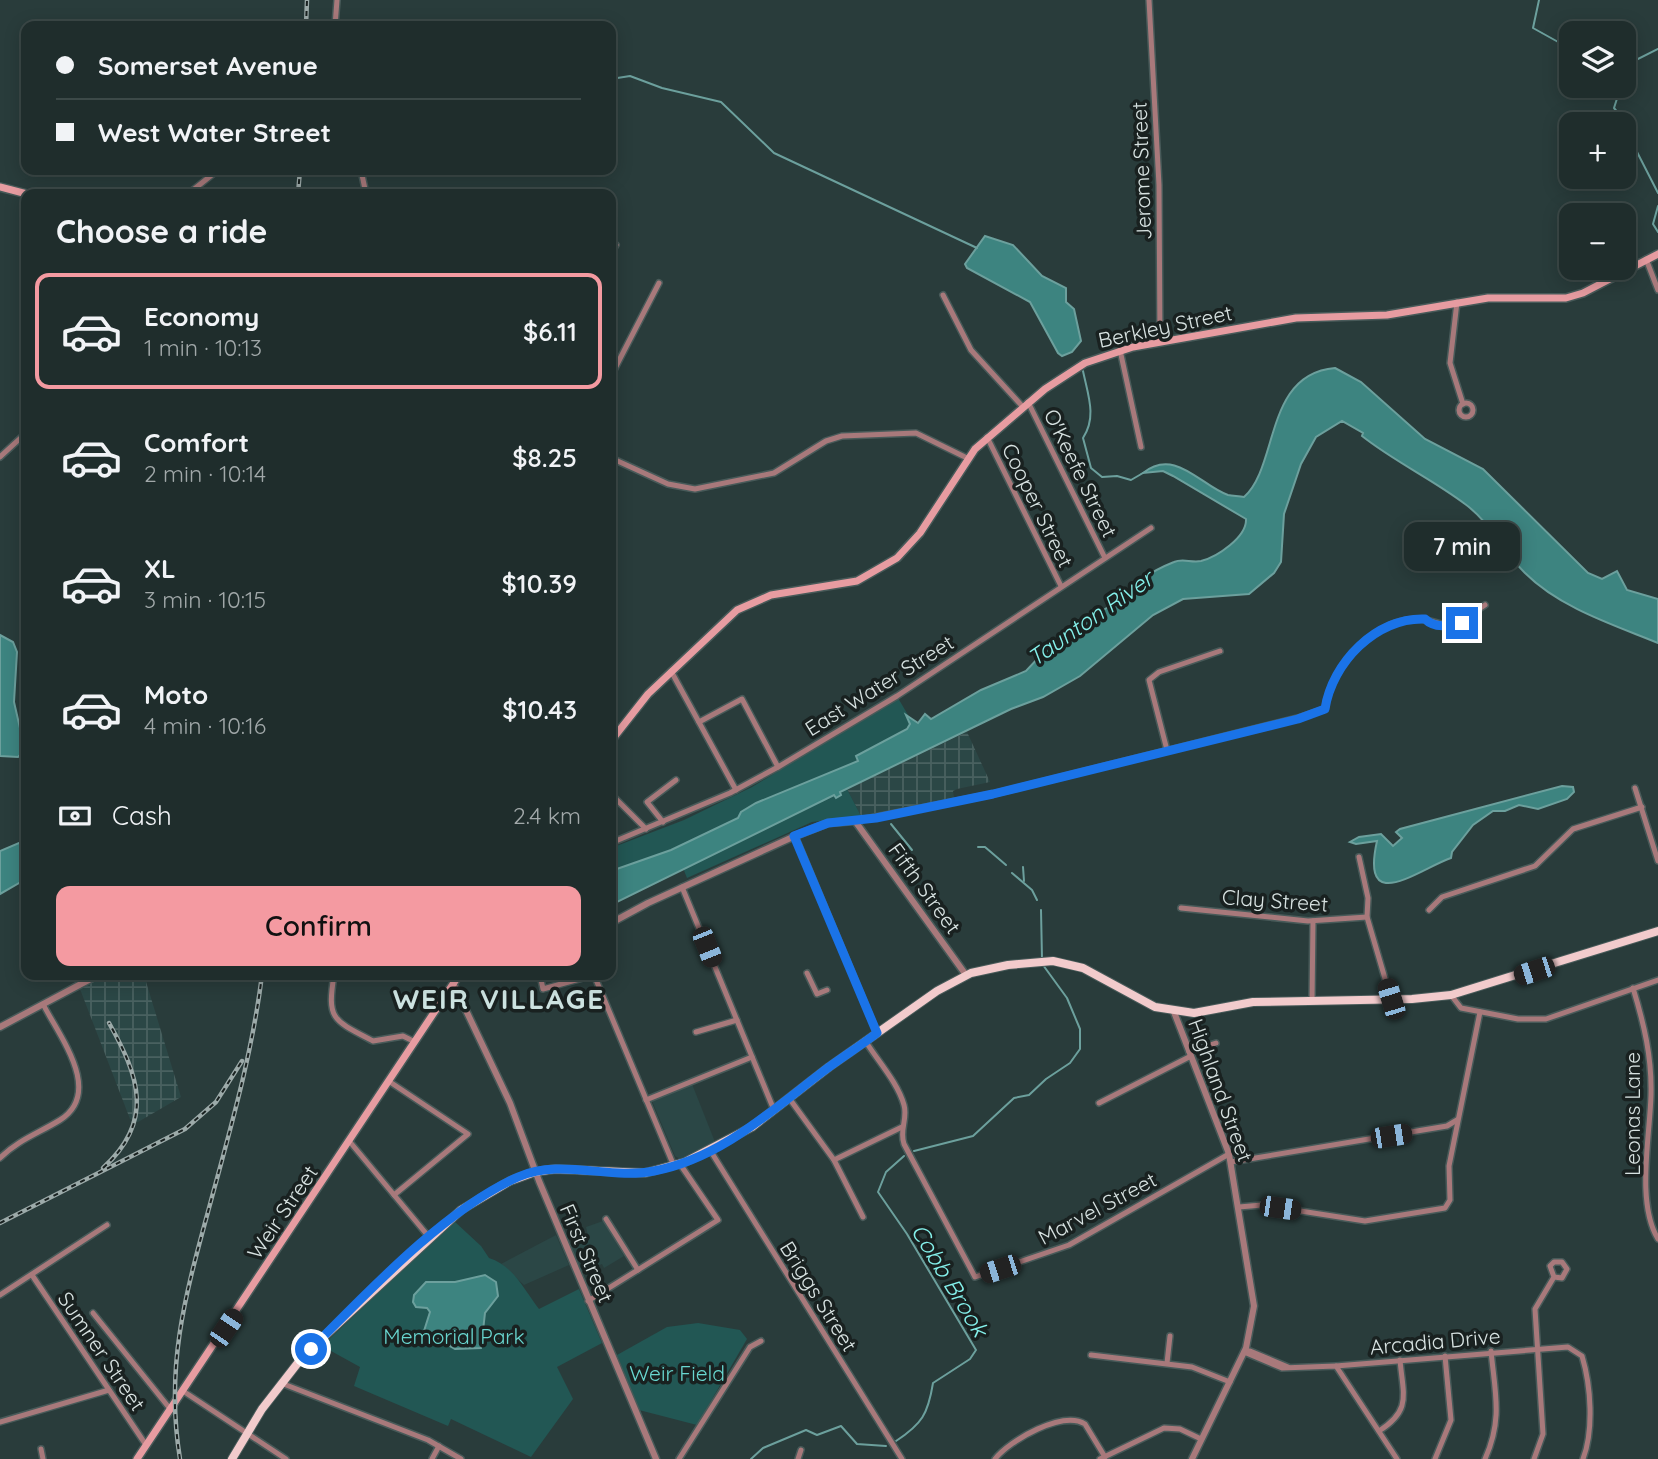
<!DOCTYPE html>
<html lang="en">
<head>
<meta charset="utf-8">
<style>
	body { margin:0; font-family:Quicksand,sans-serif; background:#2c3938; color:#f1f3f6; height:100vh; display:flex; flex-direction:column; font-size:26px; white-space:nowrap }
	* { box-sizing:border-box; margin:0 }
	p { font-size:23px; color:#a1a8a9 }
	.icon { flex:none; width:38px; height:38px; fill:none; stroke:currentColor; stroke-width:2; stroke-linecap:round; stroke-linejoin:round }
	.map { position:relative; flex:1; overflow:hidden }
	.drawer { position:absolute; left:21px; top:189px; width:595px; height:791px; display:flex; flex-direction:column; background:#1f2d2c; border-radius:14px; box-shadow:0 4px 18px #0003,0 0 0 2px #3c4948 }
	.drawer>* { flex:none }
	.banner { position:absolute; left:21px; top:21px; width:595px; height:154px; border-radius:14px; box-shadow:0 4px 18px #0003,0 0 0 2px #3c4948; display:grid; align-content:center; height:154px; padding:0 35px; background:#1f2d2c }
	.controls { position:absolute; left:1559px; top:21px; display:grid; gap:14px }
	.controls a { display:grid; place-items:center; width:77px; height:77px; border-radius:14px; background:#1f2d2c; box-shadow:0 4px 18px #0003,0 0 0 2px #3c4948; font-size:35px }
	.end { position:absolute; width:32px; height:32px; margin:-16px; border:9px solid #1a73e8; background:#fff; box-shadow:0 0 0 4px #fff }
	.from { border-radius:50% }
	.bubble { position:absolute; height:49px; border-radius:14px; background:#1f2d2c; box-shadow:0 4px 18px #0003,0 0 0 2px #3c4948; font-size:23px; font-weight:600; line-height:49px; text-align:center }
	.car { position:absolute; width:21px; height:42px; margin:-21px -10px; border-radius:9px; box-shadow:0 0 5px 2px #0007; background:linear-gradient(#222 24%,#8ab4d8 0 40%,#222 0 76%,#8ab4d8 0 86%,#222 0) }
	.banner b { display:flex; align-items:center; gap:24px; height:66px; font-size:26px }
	.banner b+b { border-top:2px solid #3c4948 }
	.banner i { width:18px; height:18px; background:#f1f3f6 }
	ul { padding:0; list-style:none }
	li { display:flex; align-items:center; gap:21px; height:116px; margin:0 14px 10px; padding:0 21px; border:4px solid transparent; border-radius:14px }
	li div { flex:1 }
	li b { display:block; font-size:26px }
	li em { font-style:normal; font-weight:600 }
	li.active { border-color:#f49aa1 }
	li>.icon { width:63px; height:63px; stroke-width:1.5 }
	h2 { padding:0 35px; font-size:32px; line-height:84px }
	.pay { display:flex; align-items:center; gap:18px; height:77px; padding:0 35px; font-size:26px }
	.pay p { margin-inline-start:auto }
	.cta { display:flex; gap:14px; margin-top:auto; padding:14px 35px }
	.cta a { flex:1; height:80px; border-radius:14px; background:#f49aa1; color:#111; font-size:28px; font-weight:600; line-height:80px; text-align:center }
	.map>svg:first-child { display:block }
	.built { fill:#2b4746 }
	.industrial { fill:url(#industrial-grid) }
	.green { fill:#225754 }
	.water { fill:#3d8480; stroke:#6ca09d; stroke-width:2 }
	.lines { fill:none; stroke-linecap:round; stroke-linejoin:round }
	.stream { stroke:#6ca09d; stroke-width:2 }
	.minor-casing { stroke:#485a59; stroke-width:8 }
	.tertiary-casing { stroke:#485a59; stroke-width:9 }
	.secondary-casing { stroke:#485a59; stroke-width:10 }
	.primary-casing { stroke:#485a59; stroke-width:10 }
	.minor { stroke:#a8797b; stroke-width:5 }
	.tertiary { stroke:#a8797b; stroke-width:6 }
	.secondary { stroke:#e79ca1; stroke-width:7 }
	.primary { stroke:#f2cbcc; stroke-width:8 }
	.rail-casing { stroke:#9caaa9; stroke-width:4.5 }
	.rail { stroke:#192120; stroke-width:2; stroke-dasharray:5; stroke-linecap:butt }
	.route { stroke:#1a73e8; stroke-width:9 }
	.labels { text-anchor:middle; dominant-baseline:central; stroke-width:7; stroke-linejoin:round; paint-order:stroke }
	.street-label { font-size:21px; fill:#d8e3e2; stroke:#192120 }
	.park-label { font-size:21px; fill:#69d7d0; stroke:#192120 }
	.water-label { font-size:23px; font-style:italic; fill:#85f2ec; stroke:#192120 }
	.district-label { font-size:28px; font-weight:bold; letter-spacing:2px; fill:#cde3e1; stroke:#192120 }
</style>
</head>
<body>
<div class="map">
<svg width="1658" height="1459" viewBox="0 0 1658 1459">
	<defs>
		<pattern id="industrial-grid" width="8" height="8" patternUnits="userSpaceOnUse" patternTransform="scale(1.75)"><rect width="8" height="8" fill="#2b4746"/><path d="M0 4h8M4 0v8" fill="none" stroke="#496160"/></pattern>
	</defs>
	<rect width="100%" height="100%" fill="#293c3b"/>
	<g class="built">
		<polygon points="692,1084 715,1142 680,1159 675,1156 652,1101"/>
		<polygon points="603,1221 624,1256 604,1268 602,1264 580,1273 568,1243 588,1236 586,1227"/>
		<polygon points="556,1235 569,1265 524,1285 501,1264"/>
	</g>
	<g class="industrial">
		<polygon points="967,732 990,782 957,789 953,791 954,798 861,816 847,789"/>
		<polygon points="106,975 144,975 181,1097 138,1122 130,1119 80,989"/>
	</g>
	<g class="green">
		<polygon points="898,698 911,720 908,717 910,726 857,756 858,761 756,803 741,812 738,818 671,850 611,871 611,848 684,820 752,787"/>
		<polygon points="847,789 861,816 812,822 687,878 683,868 835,794 841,795 840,792"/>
		<path d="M454 1221 481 1246 489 1258C513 1265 525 1291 539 1309L579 1289 602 1343 557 1367 573 1399 531 1457 451 1419 448 1426 354 1386 360 1367 322 1346Z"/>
		<polygon points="698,1323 740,1330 747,1339 697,1425 639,1410 617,1355 667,1327"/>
	</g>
	<g class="water">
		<polygon points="985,236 1013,245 1042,276 1066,288 1066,302 1074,309 1081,341 1072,352 1062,356 1058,353 1030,302 967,268 965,264"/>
		<path d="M1335 368 1361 382 1425 439 1483 469 1588 573 1602 579 1617 571 1627 590 1658 599V643C1614 625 1560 608 1525 573 1504 552 1490 522 1465 504 1432 479 1395 462 1362 436L1363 433 1342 421 1316 437 1301 464 1284 514 1281 562 1274 573 1249 594 1183 599 1153 615 1080 676 1043 697 1011 709 840 792 841 795 836 798 834 795 611 905V871L671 850 738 818 741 812 756 803 858 761 856 756 907 729 910 724 906 715 918 723 925 714 931 719 981 690 1026 671 1054 641 1113 604C1127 587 1151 571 1174 562 1183 558 1191 563 1201 561 1217 557 1247 537 1246 519L1173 476 1163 471 1143 473C1175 447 1201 486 1228 495 1233 496 1239 496 1244 497 1279 466 1264 374 1335 368Z"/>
		<polygon points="0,635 13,642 17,652 14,702 25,750 18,757 0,756"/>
		<path d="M1562 786 1573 787 1574 792 1567 799 1538 809 1519 805 1505 811H1493L1473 825 1452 852 1451 858C1419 869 1360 917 1377 841L1356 844 1350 842 1359 837 1381 834 1393 846 1402 838 1396 832 1400 829Z"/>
		<polygon points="26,840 26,879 0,894 0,851"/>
		<polygon points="485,1275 496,1282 498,1296 485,1313 481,1348 455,1349 424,1331 430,1312 427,1308 416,1307 413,1302 414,1295 426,1282 455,1282"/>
	</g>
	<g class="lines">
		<g class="stream">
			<polyline points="1539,0 1533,28 1560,43 1572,66"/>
			<polyline points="1624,66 1658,49"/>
			<polyline points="611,79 630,76 662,88 721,102 774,153 977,248"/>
			<polyline points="1621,86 1614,108 1628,125 1636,150 1658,193"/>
			<polyline points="1658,206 1653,224 1658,232"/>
			<path d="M1083 371C1088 395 1097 417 1083 438L1091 468 1102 477 1117 476 1131 480 1143 473"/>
			<polyline points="891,824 912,850"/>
			<polyline points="978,847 985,847 1006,865"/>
			<polyline points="1023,867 1024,881"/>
			<polyline points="1012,873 1032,890 1037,900"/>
			<polyline points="1041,910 1042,959"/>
			<polyline points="914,1151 973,1136 1014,1098 1029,1095 1046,1079 1070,1063 1080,1049 1080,1029 1067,998 1043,965"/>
			<path d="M896 1441C922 1424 928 1414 933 1383L970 1359 976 1350 907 1234 878 1192 886 1172 904 1156"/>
			<polyline points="751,1459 763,1448 806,1430 817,1435 841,1426 857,1444 886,1446"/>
		</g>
		<defs>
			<g id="minor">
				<polyline points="1149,0 1159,185 1160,342"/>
				<polyline points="335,26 337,0"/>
				<polyline points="361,170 366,194"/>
				<polyline points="188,194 218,170"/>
				<polyline points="611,253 616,245"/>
				<polyline points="1646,259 1658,290"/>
				<polyline points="943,295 971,350 1023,407"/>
				<polyline points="1457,302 1450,363 1463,404"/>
				<polyline points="1120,350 1141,447"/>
				<polyline points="611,376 659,283"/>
				<polyline points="1028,402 1105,558"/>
				<circle cx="1466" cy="410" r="7"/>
				<polyline points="987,437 1061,586"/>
				<polyline points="0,457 26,433"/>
				<polyline points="611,458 668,484 695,489 774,473 826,441 842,436 916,433 967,458"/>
				<polyline points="671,671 736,790"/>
				<polyline points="699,722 742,699 778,767"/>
				<polyline points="1167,750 1149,680 1159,672 1220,651"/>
				<polyline points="1635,788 1658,861"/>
				<polyline points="611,794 646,829"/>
				<path d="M855 821 993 794 1298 718 1325 709C1331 667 1372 621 1416 619 1427 618 1440 625 1452 627L1485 605"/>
				<polyline points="663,822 647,802 676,780"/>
				<polyline points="795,836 877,1033"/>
				<polyline points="611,843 730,793 778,767 897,696 1151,528"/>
				<polyline points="1359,857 1368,898 1367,917 1391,999"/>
				<polyline points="682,887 774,1110"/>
				<polyline points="1181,908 1308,921 1367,917"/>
				<polyline points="1429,910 1442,897 1535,866 1573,829 1642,807"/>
				<polyline points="807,973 817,994 827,990"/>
				<path d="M334 975C327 1019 332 1020 373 1041L403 1036 415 1042"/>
				<polyline points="540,975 543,989 594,975"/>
				<polyline points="594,975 674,1166"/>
				<path d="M1633 988C1644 1024 1652 1057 1651 1095 1650 1136 1636 1203 1658 1239"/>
				<polyline points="1451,995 1461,1008 1518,1019 1546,1019 1658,980"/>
				<polyline points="1312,1001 1313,921"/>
				<polyline points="696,1032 737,1020"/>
				<path d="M866 1042C878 1061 898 1083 904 1105 908 1119 899 1130 904 1144L975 1277 1069 1245 1229 1154"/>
				<polyline points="1189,1052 1216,1043"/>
				<polyline points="390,1082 468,1134 394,1195"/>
				<polyline points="789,1098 834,1160 863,1217"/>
				<polyline points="646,1100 752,1057"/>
				<polyline points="1099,1103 1191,1056"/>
				<polyline points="350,1142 429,1237"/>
				<polyline points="710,1150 902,1459"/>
				<path d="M0 1158C18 1140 39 1133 60 1120 104 1092 59 1036 43 1004"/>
				<polyline points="834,1160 902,1127"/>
				<polyline points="1231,1162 1447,1126 1457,1120"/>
				<polyline points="1239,1207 1262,1205 1365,1221 1445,1208 1450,1200 1449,1166 1480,1012"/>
				<polyline points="606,1219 638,1270"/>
				<polyline points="32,1275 146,1445"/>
				<polyline points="0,1295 107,1225"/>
				<polyline points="588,1301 718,1220 680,1164"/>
				<polyline points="93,1313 171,1410"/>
				<polyline points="1244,1352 1282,1368 1336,1366 1397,1459"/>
				<polyline points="1244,1352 1250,1351 1288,1367"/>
				<polyline points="1091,1355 1192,1367 1230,1382"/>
				<polyline points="1167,1363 1170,1336"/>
				<path d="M1336 1366 1568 1347 1582 1356C1591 1386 1594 1430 1583 1459"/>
				<polyline points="281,1383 428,1440 461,1459"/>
				<polyline points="183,1391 286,1459"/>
				<polyline points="0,1422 109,1390"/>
				<path d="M1379 1431C1412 1410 1403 1395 1400 1360"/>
				<polyline points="41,1449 43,1459"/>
				<polyline points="432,1459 439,1446"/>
				<polyline points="679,1459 750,1347 761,1341"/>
				<polyline points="798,1459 801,1450"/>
				<path d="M995 1459C1010 1440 1063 1410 1085 1424L1105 1457"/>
				<polyline points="1100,1459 1164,1428 1180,1429 1201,1439"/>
				<polyline points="1435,1459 1451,1420 1445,1356"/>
				<path d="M1485 1459C1503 1419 1495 1393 1491 1351"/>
				<polyline points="1534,1459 1543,1434 1535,1309 1554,1277 1550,1266 1554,1262 1562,1262 1567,1269 1562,1278 1554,1277"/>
			</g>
			<g id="tertiary">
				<polyline points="611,923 648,903 795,836 828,823 855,821 966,975"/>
				<polyline points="453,983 510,1103 539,1181 656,1459"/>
				<polyline points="1174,1012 1229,1154 1254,1306 1246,1348 1192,1459"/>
				<polyline points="0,1027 98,975"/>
			</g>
			<g id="secondary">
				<polyline points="0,187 27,194"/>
				<polyline points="611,741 648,694 737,610 771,595 857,581 897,558 920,533 975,449 1045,389 1085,363 1133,347 1296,318 1387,315 1488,298 1566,298 1583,293 1658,254"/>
				<polyline points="137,1459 459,975"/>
			</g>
			<polyline id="primary" points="232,1459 262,1409 304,1355 461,1210 510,1181 535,1172 555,1169 645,1173 685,1162 752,1127 829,1067 937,991 971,973 1008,965 1053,961 1083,968 1155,1007 1194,1013 1253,1002 1412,999 1451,995 1658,931"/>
		</defs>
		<use href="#minor" class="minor-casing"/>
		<use href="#tertiary" class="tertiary-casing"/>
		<use href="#secondary" class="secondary-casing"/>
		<use href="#primary" class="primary-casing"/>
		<use href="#minor" class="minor"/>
		<use href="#tertiary" class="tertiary"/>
		<use href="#secondary" class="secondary"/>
		<use href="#primary" class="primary"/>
		<defs>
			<g id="rail">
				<polyline points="306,26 307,0"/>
				<polyline points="298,194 300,170"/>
				<path d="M103 1168C155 1121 139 1076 109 1023"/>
				<polyline points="0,1223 185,1129 216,1102 242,1061"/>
				<path d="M180 1459C165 1367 185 1296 209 1208 230 1130 252 1055 262 975"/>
			</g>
		</defs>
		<use href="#rail" class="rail-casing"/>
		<use href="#rail" class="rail"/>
	</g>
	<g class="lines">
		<path class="route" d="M311 1349C368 1292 444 1210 518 1177 561 1158 609 1180 654 1171 719 1159 770 1112 821 1073 839 1059 859 1047 877 1033L794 836 828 823 876 818 993 794 1298 719 1325 709C1332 663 1376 617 1425 619 1434 628 1450 627 1462 623"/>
	</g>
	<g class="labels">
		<g class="street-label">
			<text transform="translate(1141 171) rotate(-92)">Jerome Street</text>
			<text transform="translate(1165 326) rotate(-12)">Berkley Street</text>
			<text transform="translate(1081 473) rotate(64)">O'Keefe Street</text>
			<text transform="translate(1038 505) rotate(64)">Cooper Street</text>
			<text transform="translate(879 685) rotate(-32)">East Water Street</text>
			<text transform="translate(925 888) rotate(54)">Fifth Street</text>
			<text transform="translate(1275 900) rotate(4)">Clay Street</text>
			<text transform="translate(1221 1090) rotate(70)">Highland Street</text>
			<text transform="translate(1632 1114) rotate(-90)">Leonas Lane</text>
			<text transform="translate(1097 1208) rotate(-28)">Marvel Street</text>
			<text transform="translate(282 1212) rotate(-56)">Weir Street</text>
			<text transform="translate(587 1253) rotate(67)">First Street</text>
			<text transform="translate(819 1296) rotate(58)">Briggs Street</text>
			<text transform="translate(1435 1341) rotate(-5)">Arcadia Drive</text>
			<text transform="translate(102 1351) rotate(56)">Sumner Street</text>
		</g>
		<g class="park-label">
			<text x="454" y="1336">Memorial Park</text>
			<text x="677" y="1373">Weir Field</text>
		</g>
		<g class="water-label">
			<text transform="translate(1090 618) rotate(-35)">Taunton River</text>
			<text transform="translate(950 1280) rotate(59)">Cobb Brook</text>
		</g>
		<g class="district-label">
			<text x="499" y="998">WEIR VILLAGE</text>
		</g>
	</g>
</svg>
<div class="controls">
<a><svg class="icon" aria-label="layers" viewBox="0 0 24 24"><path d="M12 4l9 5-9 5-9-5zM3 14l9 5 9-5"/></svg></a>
<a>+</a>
<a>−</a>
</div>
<i class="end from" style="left:311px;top:1349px"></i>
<i class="end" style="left:1462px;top:623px"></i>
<div class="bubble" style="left:1404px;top:522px;width:116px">7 min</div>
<i class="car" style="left:707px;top:947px;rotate:158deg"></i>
<i class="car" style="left:1534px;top:971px;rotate:252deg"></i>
<i class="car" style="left:1391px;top:999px;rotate:343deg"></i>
<i class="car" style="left:1391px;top:1136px;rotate:81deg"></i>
<i class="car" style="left:1280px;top:1208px;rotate:98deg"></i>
<i class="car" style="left:1000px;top:1269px;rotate:252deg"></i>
<i class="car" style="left:226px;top:1328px;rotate:34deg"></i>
<div class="banner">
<b><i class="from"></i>Somerset Avenue</b>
<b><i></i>West Water Street</b>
</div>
<section class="drawer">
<h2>Choose a ride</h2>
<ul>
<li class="active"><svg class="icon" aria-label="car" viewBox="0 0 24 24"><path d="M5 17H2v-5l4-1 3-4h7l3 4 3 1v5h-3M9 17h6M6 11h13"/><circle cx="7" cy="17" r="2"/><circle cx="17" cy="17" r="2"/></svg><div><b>Economy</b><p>1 min · 10:13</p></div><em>$6.11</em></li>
<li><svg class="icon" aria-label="car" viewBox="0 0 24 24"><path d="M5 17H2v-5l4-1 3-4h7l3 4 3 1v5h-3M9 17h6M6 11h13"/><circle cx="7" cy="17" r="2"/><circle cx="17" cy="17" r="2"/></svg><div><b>Comfort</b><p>2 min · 10:14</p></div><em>$8.25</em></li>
<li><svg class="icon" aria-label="car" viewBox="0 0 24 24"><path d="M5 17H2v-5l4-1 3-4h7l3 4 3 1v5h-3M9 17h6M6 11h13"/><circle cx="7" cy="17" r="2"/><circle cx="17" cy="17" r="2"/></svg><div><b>XL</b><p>3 min · 10:15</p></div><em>$10.39</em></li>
<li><svg class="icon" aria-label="car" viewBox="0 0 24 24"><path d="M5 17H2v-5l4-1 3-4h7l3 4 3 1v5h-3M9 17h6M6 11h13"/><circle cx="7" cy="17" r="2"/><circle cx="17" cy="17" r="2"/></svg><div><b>Moto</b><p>4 min · 10:16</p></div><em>$10.43</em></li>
</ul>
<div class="pay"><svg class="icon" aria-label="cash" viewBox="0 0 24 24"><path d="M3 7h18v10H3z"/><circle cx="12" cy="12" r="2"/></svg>Cash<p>2.4 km</p></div>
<div class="cta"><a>Confirm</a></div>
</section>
</div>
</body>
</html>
